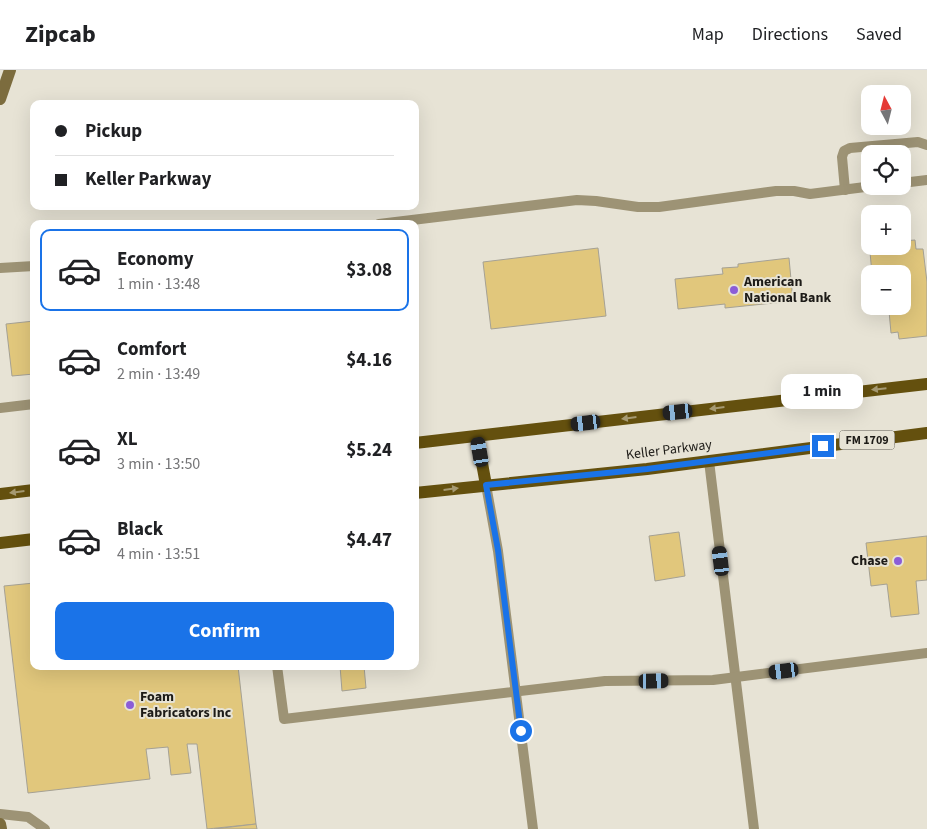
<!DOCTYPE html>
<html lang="en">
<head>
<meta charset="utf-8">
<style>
	body { margin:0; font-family:"Source Sans 3",sans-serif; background:#f2f2f2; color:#202124; height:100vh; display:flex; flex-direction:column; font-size:19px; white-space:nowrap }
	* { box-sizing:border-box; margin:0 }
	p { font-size:16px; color:#757577 }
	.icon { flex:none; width:28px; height:28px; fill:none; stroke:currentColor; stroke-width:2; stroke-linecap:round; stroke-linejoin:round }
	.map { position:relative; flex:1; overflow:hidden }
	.panel { position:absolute; left:30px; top:150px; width:389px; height:450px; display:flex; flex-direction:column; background:#fff; border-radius:10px; box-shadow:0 5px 20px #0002 }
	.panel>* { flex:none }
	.banner { position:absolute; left:30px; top:30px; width:389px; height:110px; border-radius:10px; box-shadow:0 5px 20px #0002; display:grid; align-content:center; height:110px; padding:0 25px; background:#fff }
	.needle { width:32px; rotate:353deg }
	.buttons { position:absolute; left:861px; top:15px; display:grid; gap:10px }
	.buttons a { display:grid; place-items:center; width:50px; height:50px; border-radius:10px; background:#fff; box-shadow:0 5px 20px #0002; font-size:25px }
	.end { position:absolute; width:22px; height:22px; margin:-11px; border:6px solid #1a73e8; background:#fff; box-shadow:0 0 0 2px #fff }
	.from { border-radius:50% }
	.bubble { position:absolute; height:35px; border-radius:10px; background:#fff; box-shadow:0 5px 20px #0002; font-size:16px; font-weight:700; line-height:35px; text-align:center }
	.car { position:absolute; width:15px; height:30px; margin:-15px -8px; border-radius:6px; box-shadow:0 0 4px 1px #0007; background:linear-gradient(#222 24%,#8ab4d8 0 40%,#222 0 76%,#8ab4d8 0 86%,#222 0) }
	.banner b { display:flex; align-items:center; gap:18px; height:48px; font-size:19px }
	.banner b+b { border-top:1px solid #e0e0e0 }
	.banner i { width:12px; height:12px; background:#202124 }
	ul { padding:9px 0 0; list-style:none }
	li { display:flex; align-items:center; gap:15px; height:82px; margin:0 10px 8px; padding:0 15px; border:2px solid transparent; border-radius:10px }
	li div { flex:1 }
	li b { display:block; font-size:19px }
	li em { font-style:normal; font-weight:700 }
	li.active { border-color:#1a73e8 }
	li>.icon { width:45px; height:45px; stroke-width:1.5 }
	.cta { display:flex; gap:10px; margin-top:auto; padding:10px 25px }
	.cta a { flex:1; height:58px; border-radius:10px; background:#1a73e8; color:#fff; font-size:20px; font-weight:700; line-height:58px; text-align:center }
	header { display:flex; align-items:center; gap:30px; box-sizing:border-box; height:70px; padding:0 25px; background:#fff; border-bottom:1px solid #e0e0e0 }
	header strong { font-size:24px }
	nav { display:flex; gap:28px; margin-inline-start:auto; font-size:18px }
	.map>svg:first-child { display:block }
	.building { fill:#e1c77c; stroke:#a5a194 }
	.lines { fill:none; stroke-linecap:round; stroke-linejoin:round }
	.lane { stroke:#9d9375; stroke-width:10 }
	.secondary { stroke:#7c6c3e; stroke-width:12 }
	.primary { stroke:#64500e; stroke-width:12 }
	.oneway { fill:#a69a72 }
	.route { stroke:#1a73e8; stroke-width:6 }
	.poi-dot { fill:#8b5dd7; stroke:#e7e3d5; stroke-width:2 }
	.labels { text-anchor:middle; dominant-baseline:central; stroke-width:4; stroke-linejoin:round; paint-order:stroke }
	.shield { fill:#e7e3d5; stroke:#5a5750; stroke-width:1 }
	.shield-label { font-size:12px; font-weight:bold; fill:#1d1b17 }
	.poi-label { font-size:14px; font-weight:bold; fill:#1d1b17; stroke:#e7e3d5; text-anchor:start }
	.street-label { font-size:14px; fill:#1d1b17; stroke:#e7e3d5 }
</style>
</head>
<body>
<header>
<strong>Zipcab</strong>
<nav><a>Map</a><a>Directions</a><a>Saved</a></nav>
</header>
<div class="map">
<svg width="927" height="759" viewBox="0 0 927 759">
	<rect width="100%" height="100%" fill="#e7e3d5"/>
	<g class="building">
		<polygon points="915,170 916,179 923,179 927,212 927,266 899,269 898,262 891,263 889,241 880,242 879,236 902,236 902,204 872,204 870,182 884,181 884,176 902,176 902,171"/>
		<polygon points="598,178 606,246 491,259 483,192"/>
		<polygon points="789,188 793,231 725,238 725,234 678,239 675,209 723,204 722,198 738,197 738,194"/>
		<polygon points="34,251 34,304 12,306 6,254"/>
		<polygon points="679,462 685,506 655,511 649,466"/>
		<polygon points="927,466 927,510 916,511 919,544 891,547 887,514 871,516 866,473"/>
		<polygon points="34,513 34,596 238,596 256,754 207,759 197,674 187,674 191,703 171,705 168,677 146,679 150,709 28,723 4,516"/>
		<polygon points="340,596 364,596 366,618 342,621"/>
		<polygon points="256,754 257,759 214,759"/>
	</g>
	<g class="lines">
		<g class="lane">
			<polyline points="902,113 927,110"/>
			<polyline points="845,120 842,87 844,81 850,78 918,72 927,75"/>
			<polyline points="379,154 577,130 596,131 638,137 659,137 776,121 794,121 810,124 873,116"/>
			<polyline points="0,198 34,196"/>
			<polyline points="0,338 34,334"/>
			<polyline points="709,391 754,759"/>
			<polyline points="486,415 498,481 533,759"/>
			<polyline points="277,596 284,649 605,611 713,610 927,583"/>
			<polyline points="0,744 28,747 45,759"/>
		</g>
		<g class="secondary">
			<polyline points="0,29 10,0"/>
			<polyline points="0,754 1,759"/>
		</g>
		<g class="primary">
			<polyline points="477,366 486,415"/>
			<polyline points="415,373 927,314"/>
			<polyline points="415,423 647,399 927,363"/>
			<polyline points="0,424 34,420"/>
			<polyline points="0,473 34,469"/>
		</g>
	</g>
	<defs><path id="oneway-solid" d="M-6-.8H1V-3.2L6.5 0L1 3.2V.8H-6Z" transform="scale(1.25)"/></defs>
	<g class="oneway">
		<use href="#oneway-solid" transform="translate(879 319) rotate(174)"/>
		<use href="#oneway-solid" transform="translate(717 338) rotate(173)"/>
		<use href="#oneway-solid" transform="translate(629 348) rotate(173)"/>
		<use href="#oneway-solid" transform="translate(451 419) rotate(-7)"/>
		<use href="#oneway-solid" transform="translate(17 422) rotate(173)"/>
	</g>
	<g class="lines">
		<polyline class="route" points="521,661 498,480 486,415 647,399 823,376"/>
	</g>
	<g class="poi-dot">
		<circle cx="734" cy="220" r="5"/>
		<circle cx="898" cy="491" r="5"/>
		<circle cx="130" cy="635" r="5"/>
	</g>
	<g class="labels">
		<rect class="shield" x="839.5" y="360.5" width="55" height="19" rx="4"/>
		<g class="shield-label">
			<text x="867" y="370">FM 1709</text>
		</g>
		<g class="poi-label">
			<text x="744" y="212">American<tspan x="744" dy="16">National Bank</tspan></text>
			<text x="888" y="491" text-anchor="end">Chase</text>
			<text x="140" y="627">Foam<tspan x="140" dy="16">Fabricators Inc</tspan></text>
		</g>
		<g class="street-label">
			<text transform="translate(669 380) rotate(-7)">Keller Parkway</text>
		</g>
	</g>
</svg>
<div class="buttons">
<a><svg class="needle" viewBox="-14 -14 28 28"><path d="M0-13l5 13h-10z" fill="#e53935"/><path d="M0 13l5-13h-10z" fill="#757577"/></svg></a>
<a><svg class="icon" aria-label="locate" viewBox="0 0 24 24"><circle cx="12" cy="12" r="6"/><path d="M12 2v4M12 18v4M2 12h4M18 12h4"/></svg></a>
<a>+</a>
<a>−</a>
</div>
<i class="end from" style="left:521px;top:661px"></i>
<i class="end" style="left:823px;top:376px"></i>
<div class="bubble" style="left:781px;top:304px;width:82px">1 min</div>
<i class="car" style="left:678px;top:342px;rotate:264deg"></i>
<i class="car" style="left:586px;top:353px;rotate:263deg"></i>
<i class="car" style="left:480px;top:382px;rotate:350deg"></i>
<i class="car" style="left:721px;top:491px;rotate:353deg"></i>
<i class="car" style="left:784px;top:601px;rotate:263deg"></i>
<i class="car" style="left:654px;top:611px;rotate:89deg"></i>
<div class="banner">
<b><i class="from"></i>Pickup</b>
<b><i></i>Keller Parkway</b>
</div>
<section class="panel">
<ul>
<li class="active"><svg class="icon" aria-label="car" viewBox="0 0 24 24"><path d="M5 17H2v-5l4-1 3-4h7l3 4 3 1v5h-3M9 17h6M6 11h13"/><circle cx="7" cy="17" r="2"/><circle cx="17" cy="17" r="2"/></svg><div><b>Economy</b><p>1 min · 13:48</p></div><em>$3.08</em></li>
<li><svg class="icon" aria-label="car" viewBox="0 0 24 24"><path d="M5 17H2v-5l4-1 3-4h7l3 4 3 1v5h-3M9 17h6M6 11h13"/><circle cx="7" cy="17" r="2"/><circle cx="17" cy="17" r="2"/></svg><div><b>Comfort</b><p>2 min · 13:49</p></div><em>$4.16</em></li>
<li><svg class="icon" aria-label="car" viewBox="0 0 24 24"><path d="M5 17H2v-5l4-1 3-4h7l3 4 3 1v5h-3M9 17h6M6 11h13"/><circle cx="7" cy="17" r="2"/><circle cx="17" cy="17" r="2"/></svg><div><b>XL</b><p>3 min · 13:50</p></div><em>$5.24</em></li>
<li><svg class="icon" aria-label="car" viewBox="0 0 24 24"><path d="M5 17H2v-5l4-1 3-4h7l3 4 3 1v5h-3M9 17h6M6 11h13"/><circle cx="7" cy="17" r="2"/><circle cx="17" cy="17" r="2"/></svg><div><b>Black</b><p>4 min · 13:51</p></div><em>$4.47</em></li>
</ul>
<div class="cta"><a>Confirm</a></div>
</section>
</div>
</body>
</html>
